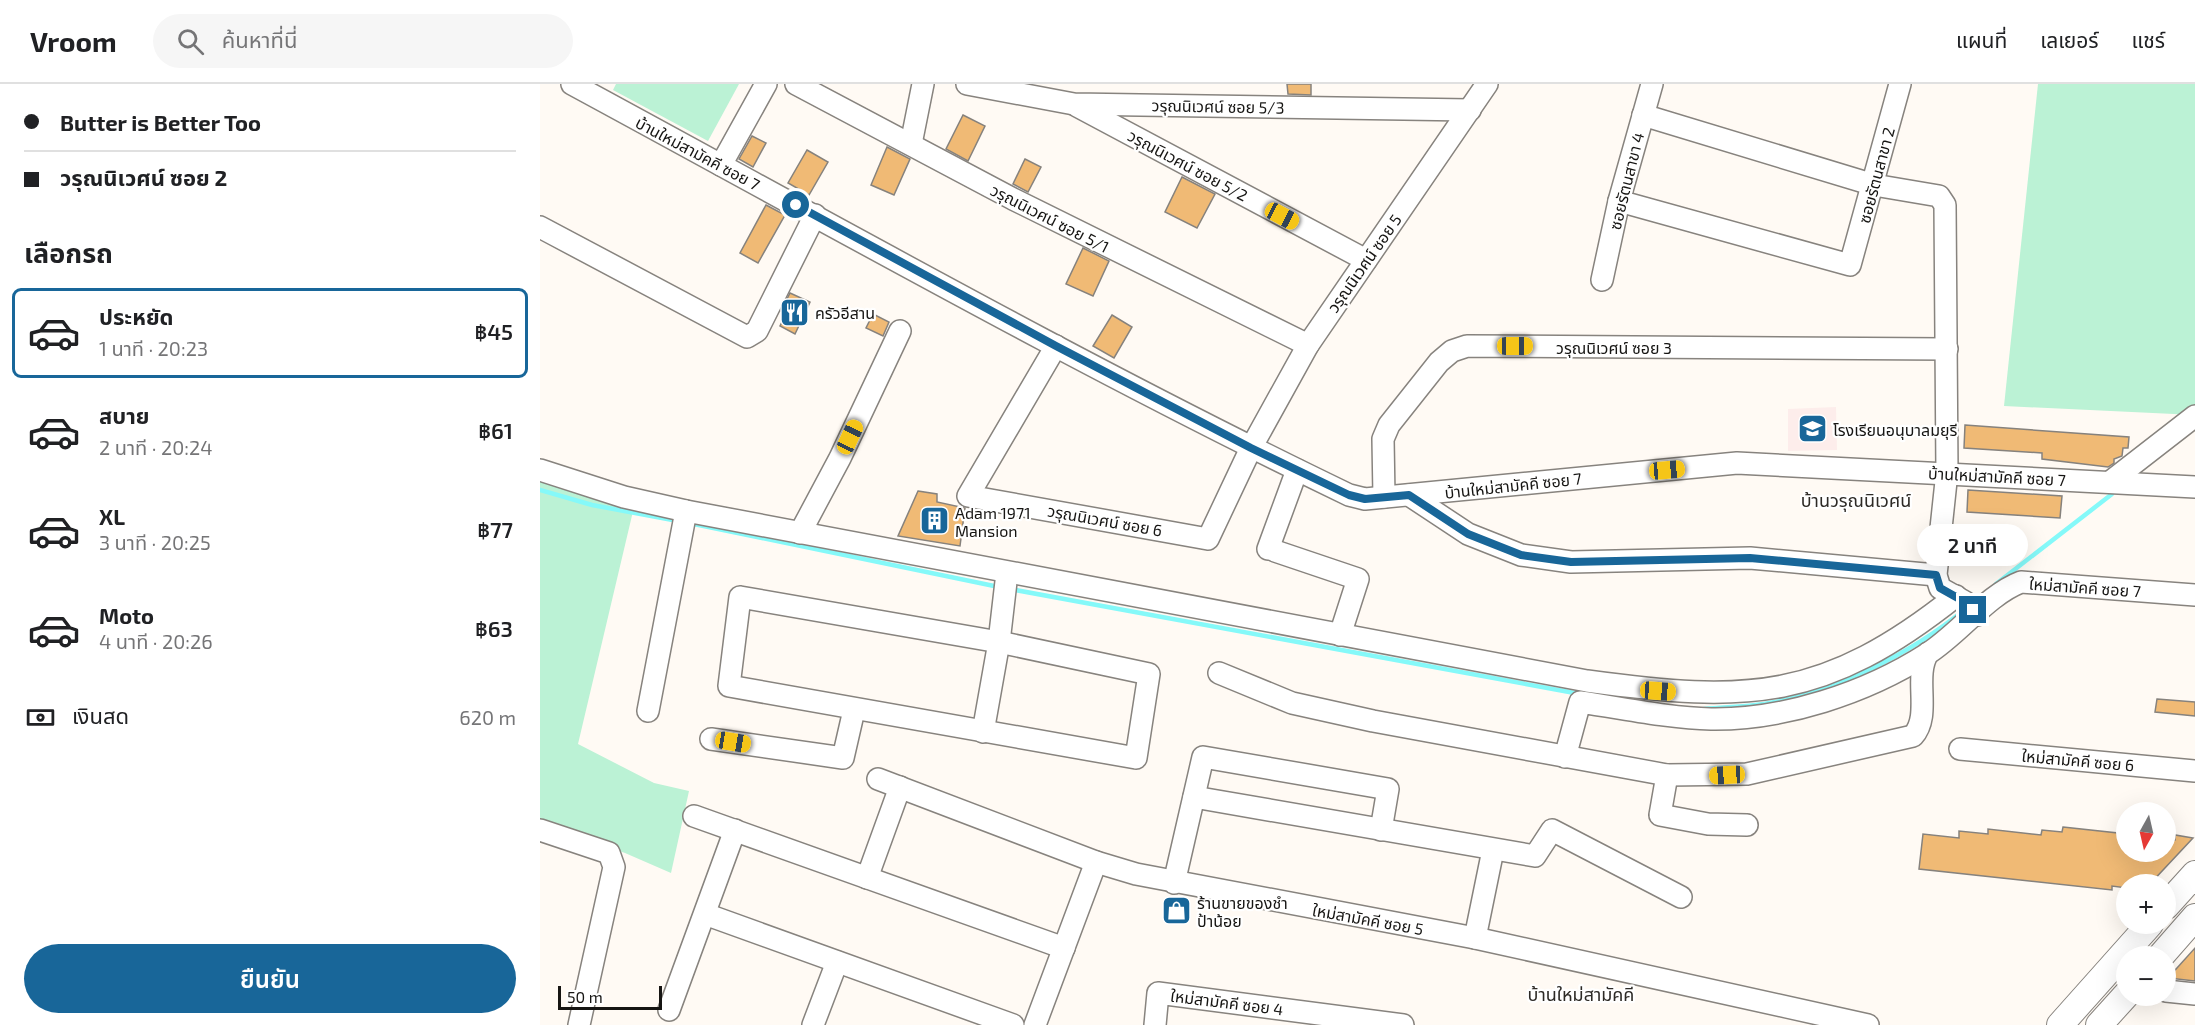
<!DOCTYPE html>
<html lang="th">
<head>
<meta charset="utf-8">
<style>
	body { margin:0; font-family:"Exo 2","Noto Sans Thai",sans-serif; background:#f6f6f6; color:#202124; height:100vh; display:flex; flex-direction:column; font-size:22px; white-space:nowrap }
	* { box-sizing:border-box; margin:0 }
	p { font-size:20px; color:#757577 }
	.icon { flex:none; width:33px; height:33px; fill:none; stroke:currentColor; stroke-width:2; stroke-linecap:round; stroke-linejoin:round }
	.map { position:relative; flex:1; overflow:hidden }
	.panel { display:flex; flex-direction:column; background:#fff; width:540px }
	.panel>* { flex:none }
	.top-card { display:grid; align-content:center; height:132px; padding:0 24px; background:#fff }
	.needle { width:39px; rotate:188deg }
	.tools { position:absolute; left:1576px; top:718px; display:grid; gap:12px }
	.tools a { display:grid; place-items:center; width:60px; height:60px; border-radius:50%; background:#fff; box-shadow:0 6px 24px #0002; font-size:30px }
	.scale { position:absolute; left:18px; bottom:15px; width:104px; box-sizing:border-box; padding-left:6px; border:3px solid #161513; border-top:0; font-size:16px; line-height:21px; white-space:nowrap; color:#161513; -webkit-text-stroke:4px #fff; paint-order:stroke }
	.end { position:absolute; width:27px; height:27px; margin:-14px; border:8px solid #186699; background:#fff; box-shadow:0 0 0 3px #fff }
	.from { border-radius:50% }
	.bubble { position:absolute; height:42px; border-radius:21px; background:#fff; box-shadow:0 6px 24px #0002; font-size:20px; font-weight:600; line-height:42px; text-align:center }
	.car { position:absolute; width:18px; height:36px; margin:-18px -9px; border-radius:8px; box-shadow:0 0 4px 2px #0007; background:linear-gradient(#f5c518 24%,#345 0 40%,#f5c518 0 76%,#345 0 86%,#f5c518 0) }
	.top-card b { display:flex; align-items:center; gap:21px; height:57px; font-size:22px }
	.top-card b+b { border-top:2px solid #e0e0e0 }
	.top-card i { width:15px; height:15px; background:#202124 }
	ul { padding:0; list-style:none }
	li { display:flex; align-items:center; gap:18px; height:90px; margin:0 12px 9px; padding:0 12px; border:3px solid transparent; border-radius:9px }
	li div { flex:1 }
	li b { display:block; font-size:22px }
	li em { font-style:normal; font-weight:600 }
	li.active { border-color:#186699 }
	li>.icon { width:54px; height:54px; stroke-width:1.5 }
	h2 { padding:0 24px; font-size:27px; line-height:72px }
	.pay { display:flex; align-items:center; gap:15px; height:66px; padding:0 24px; font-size:22px }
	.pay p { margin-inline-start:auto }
	.button { display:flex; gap:12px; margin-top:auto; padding:12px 24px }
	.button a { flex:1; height:69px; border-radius:36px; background:#186699; color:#fff; font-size:24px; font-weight:600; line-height:69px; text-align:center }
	header { display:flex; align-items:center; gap:36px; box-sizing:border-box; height:84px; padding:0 30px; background:#fff; border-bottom:2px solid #e0e0e0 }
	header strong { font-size:28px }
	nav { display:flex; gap:33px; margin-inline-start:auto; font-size:21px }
	.search { width:420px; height:54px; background:#f6f6f6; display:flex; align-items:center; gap:15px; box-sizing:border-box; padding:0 21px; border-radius:33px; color:#757577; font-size:22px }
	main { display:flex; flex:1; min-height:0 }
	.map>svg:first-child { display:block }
	.education { fill:#fdedeb }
	.green { fill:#bbf2d5 }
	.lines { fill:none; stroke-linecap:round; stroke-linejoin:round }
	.stream { stroke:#85f9f9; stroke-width:4.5 }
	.building { fill:#f0ba75; stroke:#86827d; stroke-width:1.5 }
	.minor-casing { stroke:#87837e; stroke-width:24 }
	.major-casing { stroke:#87837e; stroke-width:28 }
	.minor { stroke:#fff; stroke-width:21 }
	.major { stroke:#fff; stroke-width:26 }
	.route { stroke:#186699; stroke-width:8 }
	.labels { text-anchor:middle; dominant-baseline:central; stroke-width:4.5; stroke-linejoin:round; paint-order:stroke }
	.street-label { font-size:16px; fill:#161513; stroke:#fff }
	.poi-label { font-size:16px; fill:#161513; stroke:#fff; text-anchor:start }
	.neighbourhood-label { font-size:18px; fill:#2d2a26; stroke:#fff }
</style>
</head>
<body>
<header>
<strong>Vroom</strong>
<div class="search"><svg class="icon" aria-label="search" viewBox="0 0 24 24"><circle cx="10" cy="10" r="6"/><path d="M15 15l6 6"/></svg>ค้นหาที่นี่</div>
<nav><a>แผนที่</a><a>เลเยอร์</a><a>แชร์</a></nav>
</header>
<main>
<section class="panel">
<div class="top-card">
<b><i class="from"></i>Butter is Better Too</b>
<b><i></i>วรุณนิเวศน์ ซอย 2</b>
</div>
<h2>เลือกรถ</h2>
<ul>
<li class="active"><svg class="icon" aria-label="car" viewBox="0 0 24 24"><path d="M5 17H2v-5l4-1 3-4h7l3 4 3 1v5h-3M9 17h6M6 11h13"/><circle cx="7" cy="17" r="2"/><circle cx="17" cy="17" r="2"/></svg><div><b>ประหยัด</b><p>1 นาที · 20:23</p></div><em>฿45</em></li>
<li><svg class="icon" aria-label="car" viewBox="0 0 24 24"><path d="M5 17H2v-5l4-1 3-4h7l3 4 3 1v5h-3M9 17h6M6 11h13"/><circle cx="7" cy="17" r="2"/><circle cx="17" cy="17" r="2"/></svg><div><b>สบาย</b><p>2 นาที · 20:24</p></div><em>฿61</em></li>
<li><svg class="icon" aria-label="car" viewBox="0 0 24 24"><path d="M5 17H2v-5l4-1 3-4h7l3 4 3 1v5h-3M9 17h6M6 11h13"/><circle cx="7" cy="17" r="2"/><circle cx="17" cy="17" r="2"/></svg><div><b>XL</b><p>3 นาที · 20:25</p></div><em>฿77</em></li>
<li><svg class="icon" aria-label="car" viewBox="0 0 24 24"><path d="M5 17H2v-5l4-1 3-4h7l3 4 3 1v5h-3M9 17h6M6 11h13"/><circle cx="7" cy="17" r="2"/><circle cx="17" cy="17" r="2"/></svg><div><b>Moto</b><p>4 นาที · 20:26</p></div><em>฿63</em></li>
</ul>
<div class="pay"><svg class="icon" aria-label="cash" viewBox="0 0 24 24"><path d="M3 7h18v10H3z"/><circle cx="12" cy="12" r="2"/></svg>เงินสด<p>620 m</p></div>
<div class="button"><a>ยืนยัน</a></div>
</section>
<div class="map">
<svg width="1655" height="941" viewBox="0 0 1655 941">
	<rect width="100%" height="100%" fill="#fffaf4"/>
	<polygon class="education" points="1296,323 1297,366 1248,367 1248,325"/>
	<g class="green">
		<polygon points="76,0 199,0 168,57 73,6"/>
		<polygon points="1498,0 1655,0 1655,331 1464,322"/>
		<polygon points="0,396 29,407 94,423 38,660 114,699 149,707 131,789 85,769 0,738"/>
	</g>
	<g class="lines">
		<g class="stream">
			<polyline points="0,406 52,421 138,437"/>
			<polyline points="149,439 459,503"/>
			<polyline points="1456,500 1572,410"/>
			<polyline points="470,505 1040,610"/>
			<path d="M1164 625C1184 623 1204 623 1224 620 1291 610 1372 569 1424 526"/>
		</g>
	</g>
	<g class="building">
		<polygon points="747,0 771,0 771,11 748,10"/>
		<polygon points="423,31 445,42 428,77 406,65"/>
		<polygon points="212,52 226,59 213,83 199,75"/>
		<polygon points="347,63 370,75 354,111 331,101"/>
		<polygon points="267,66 288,78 269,111 248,99"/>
		<polygon points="485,75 501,83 488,108 473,100"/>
		<polygon points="642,93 675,110 657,144 625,128"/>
		<polygon points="226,121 245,131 218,179 200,169"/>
		<polygon points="543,164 569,177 553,212 526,200"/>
		<polygon points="250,209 270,218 255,250 240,242 246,230 241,227"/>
		<polygon points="333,230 349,238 343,252 326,244"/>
		<polygon points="572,231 592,243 574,274 553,262"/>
		<polygon points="1425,341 1589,353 1588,364 1583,364 1582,372 1574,375 1574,379 1568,383 1502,375 1502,369 1424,364"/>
		<polygon points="1428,406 1522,412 1520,434 1427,428"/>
		<polygon points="378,407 397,410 397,418 425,424 420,462 358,452"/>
		<polygon points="1617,615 1655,618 1655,632 1615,628"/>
		<polygon points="1523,743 1587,750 1587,768 1626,768 1626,755 1635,756 1635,751 1653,754 1609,801 1587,801 1587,804 1572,802 1572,806 1379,785 1383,750 1419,754 1419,747 1448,750 1448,745 1501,751 1502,746 1522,748"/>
		<polygon points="1655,864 1655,897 1628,894"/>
	</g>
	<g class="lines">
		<defs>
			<g id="minor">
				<path d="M32 0C289 139 545 284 809 411L825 415 1197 379 1655 403"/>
				<polyline points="256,0 473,115 768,261"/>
				<polyline points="427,0 534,20 930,26"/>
				<polyline points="537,22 826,176"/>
				<polyline points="1103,31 1334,101 1399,112 1405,121 1407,388 1396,491 1400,504 1425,518 1437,531"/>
				<polyline points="371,60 383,0"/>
				<polyline points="181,81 226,0"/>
				<polyline points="1079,117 1310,181 1360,0"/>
				<polyline points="0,143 207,253 217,247 275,131"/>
				<polyline points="1062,196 1079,117 1112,0"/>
				<polyline points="516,262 428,412 668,455 711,364 768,261 947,0"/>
				<path d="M0 386 84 413 146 427 1047 597C1208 619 1284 617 1416 512"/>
				<polyline points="1570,398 1655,332"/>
				<polyline points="869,411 928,450 981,471 1031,478 1210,474 1396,491"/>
				<polyline points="844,413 843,355 849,341 899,278 912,267 927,262 1407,265"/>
				<polyline points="260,449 300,374 360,247"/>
				<polyline points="728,465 757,386"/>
				<polyline points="735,467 818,495 800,551"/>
				<polygon points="200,513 459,558 609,590 596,674 189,602"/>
				<path d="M679 589 752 619 833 637 1127 691 1207 690 1373 652C1392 631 1373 593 1388 569"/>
				<polyline points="108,627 146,427"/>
				<polyline points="443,648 459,558 467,489"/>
				<polyline points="171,655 303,674 314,626"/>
				<polyline points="1420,665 1655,687"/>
				<path d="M1025 673 1040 618C1083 624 1127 634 1171 635 1244 636 1326 609 1387 570 1419 550 1447 511 1481 498L1655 511"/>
				<polyline points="1127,691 1120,731 1168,740 1207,741"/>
				<polyline points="338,695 556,778 596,790 935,854 1328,941"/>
				<polyline points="654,713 995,772 1012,746 1141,813"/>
				<polyline points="154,732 524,864"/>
				<polyline points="0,746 69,769 74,783 39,941"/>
				<polyline points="327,794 360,703"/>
				<polyline points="634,799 663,673 848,705 841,746"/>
				<polyline points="165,830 473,941"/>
				<polyline points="935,854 953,766"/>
				<polyline points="1626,907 1655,910"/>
				<polyline points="129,926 195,746"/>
				<polyline points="273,941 297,878"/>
				<polyline points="495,941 556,778"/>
				<polyline points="615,941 618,909 863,941"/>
			</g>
			<g id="major">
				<polyline points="1626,822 1655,790"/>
				<polyline points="1620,873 1655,833"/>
				<polyline points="1520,941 1610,840"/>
				<polyline points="1559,941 1587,910"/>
			</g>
		</defs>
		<use href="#minor" class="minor-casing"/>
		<use href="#major" class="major-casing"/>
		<use href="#minor" class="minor"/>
		<use href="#major" class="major"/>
	</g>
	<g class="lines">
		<polyline class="route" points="256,121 516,262 711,364 809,411 825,415 869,411 928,450 981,471 1031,478 1210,474 1396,491 1400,504 1425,518 1433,526"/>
	</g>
	<defs>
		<symbol id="restaurant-square" viewBox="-11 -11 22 22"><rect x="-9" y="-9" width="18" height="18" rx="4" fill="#186699" stroke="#fff"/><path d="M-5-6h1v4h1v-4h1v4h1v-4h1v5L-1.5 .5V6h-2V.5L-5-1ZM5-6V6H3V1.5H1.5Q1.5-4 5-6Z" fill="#fff"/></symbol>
		<symbol id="school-square" viewBox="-11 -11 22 22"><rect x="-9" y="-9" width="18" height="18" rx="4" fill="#186699" stroke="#fff"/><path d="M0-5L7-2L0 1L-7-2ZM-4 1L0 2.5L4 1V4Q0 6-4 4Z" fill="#fff"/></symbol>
		<symbol id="building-square" viewBox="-11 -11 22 22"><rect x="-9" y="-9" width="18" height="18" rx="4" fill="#186699" stroke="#fff"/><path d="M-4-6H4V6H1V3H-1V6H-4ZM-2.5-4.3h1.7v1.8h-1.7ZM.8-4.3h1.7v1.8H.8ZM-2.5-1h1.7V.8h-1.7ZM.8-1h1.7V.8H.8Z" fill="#fff"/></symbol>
		<symbol id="shop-square" viewBox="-11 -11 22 22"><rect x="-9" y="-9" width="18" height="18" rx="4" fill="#186699" stroke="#fff"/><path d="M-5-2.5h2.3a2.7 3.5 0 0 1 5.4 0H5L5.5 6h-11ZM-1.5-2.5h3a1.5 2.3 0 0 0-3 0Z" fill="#fff"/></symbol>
	</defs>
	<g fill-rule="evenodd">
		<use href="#restaurant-square" x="238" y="212" width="33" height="33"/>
		<use href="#school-square" x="1256" y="328" width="33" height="33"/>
		<use href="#building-square" x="378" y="420" width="33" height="33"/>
		<use href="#shop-square" x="620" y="810" width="33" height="33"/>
	</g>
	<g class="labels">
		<g class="street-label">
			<text transform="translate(678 22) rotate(1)">วรุณนิเวศน์ ซอย 5/3</text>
			<text transform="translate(158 69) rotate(28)">บ้านใหม่สามัคคี ซอย 7</text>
			<text transform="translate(648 81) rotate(28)">วรุณนิเวศน์ ซอย 5/2</text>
			<text transform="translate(1336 91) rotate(-75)">ซอยรัตนสาขา 2</text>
			<text transform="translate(1086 97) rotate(-76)">ซอยรัตนสาขา 4</text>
			<text transform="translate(510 134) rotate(27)">วรุณนิเวศน์ ซอย 5/1</text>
			<text transform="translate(824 179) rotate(-55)">วรุณนิเวศน์ ซอย 5</text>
			<text x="1074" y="263">วรุณนิเวศน์ ซอย 3</text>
			<text transform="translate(1457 392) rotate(3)">บ้านใหม่สามัคคี ซอย 7</text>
			<text transform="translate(973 401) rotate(-6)">บ้านใหม่สามัคคี ซอย 7</text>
			<text transform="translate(565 436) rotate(10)">วรุณนิเวศน์ ซอย 6</text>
			<text transform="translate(1545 503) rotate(4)">ใหม่สามัคคี ซอย 7</text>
			<text transform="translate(1538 676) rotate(5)">ใหม่สามัคคี ซอย 6</text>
			<text transform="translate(828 835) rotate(10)">ใหม่สามัคคี ซอย 5</text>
			<text transform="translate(687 918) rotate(7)">ใหม่สามัคคี ซอย 4</text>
		</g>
		<g class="poi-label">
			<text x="275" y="228">ครัวอีสาน</text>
			<text x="1293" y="345">โรงเรียนอนุบาลมยุรี</text>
			<text x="415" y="428">Adam 1971<tspan x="415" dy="18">Mansion</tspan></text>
			<text x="657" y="818">ร้านขายของชำ<tspan x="657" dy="18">ป้าน้อย</tspan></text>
		</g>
		<g class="neighbourhood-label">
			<text x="1316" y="416">บ้านวรุณนิเวศน์</text>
			<text x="1041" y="910">บ้านใหม่สามัคคี</text>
		</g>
	</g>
</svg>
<div class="tools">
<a><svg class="needle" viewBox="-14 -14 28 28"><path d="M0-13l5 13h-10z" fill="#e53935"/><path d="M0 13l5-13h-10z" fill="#757577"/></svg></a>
<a>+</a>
<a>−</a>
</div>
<div class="scale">50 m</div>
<i class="end from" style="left:256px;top:121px"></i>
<i class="end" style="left:1433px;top:526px"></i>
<div class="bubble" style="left:1377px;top:440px;width:111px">2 นาที</div>
<i class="car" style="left:742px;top:132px;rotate:118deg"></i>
<i class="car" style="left:975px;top:262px;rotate:90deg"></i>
<i class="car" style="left:310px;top:353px;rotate:25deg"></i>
<i class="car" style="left:1127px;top:386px;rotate:85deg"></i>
<i class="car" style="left:1118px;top:607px;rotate:94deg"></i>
<i class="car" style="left:193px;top:658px;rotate:99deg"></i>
<i class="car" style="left:1187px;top:691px;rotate:267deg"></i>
</div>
</main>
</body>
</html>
